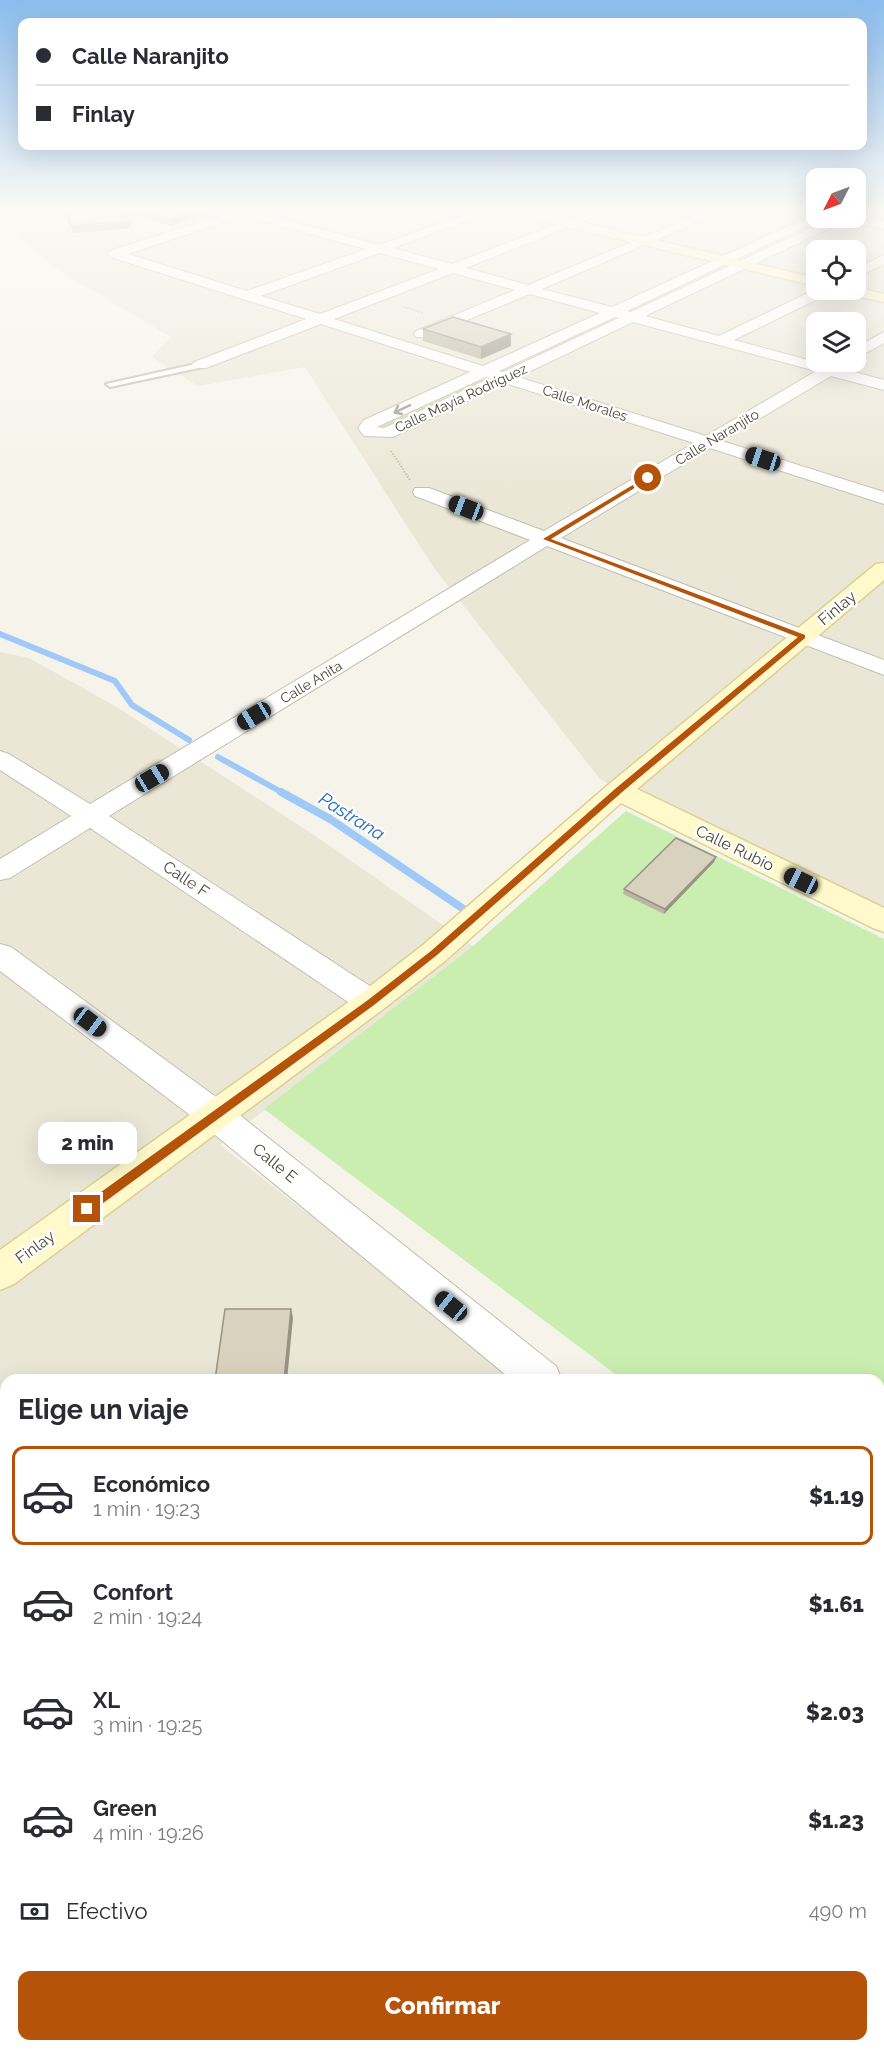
<!DOCTYPE html>
<html lang="es">
<head>
<meta charset="utf-8">
<style>
	body { margin:0; font-family:Raleway,sans-serif; background:#f7f7f7; color:#2b2b33; height:100vh; display:flex; flex-direction:column; font-size:22px; white-space:nowrap }
	* { box-sizing:border-box; margin:0 }
	p { font-size:20px; color:#7c7c81 }
	.icon { flex:none; width:33px; height:33px; fill:none; stroke:currentColor; stroke-width:2; stroke-linecap:round; stroke-linejoin:round }
	.map { position:relative; flex:1; overflow:hidden }
	.side { position:absolute; left:0px; top:1374px; width:885px; height:678px; display:flex; flex-direction:column; background:#fff; border-radius:18px 18px 0 0; box-shadow:0 6px 24px #0002 }
	.side>* { flex:none }
	.top-card { position:absolute; left:18px; top:18px; width:849px; height:132px; border-radius:12px; box-shadow:0 6px 24px #0002; display:grid; align-content:center; height:132px; padding:0 18px; background:#fff }
	.needle { width:39px; rotate:228deg }
	.controls { position:absolute; left:806px; top:168px; display:grid; gap:12px }
	.controls a { display:grid; place-items:center; width:60px; height:60px; border-radius:12px; background:#fff; box-shadow:0 6px 24px #0002; font-size:30px }
	.end { position:absolute; width:27px; height:27px; margin:-14px; border:8px solid #b45309; background:#fff; box-shadow:0 0 0 3px #fff }
	.from { border-radius:50% }
	.bubble { position:absolute; height:42px; border-radius:12px; background:#fff; box-shadow:0 6px 24px #0002; font-size:20px; font-weight:800; line-height:42px; text-align:center }
	.car { position:absolute; width:18px; height:36px; margin:-18px -9px; border-radius:8px; box-shadow:0 0 4px 2px #0007; background:linear-gradient(#222 24%,#8ab4d8 0 40%,#222 0 76%,#8ab4d8 0 86%,#222 0) }
	.top-card b { display:flex; align-items:center; gap:21px; height:57px; font-size:22px }
	.top-card b+b { border-top:2px solid #e1e1e2 }
	.top-card i { width:15px; height:15px; background:#2b2b33 }
	ul { padding:0; list-style:none }
	li { display:flex; align-items:center; gap:18px; height:99px; margin:0 12px 9px; padding:0 6px; border:3px solid transparent; border-radius:12px }
	li div { flex:1 }
	li b { display:block; font-size:22px }
	li em { font-style:normal; font-weight:800 }
	li.current { border-color:#b45309 }
	li>.icon { width:54px; height:54px; stroke-width:1.5 }
	h2 { padding:0 18px; font-size:27px; line-height:72px }
	.pay { display:flex; align-items:center; gap:15px; height:66px; padding:0 18px; font-size:22px }
	.pay p { margin-inline-start:auto }
	.button { display:flex; gap:12px; margin-top:auto; padding:12px 18px }
	.button a { flex:1; height:69px; border-radius:12px; background:#b45309; color:#fff; font-size:24px; font-weight:800; line-height:69px; text-align:center }
	.map>svg:first-child { display:block }
	.residential { fill:#ebe7d7; fill-rule:evenodd }
	.green { fill:#c9eeaf }
	.lines { fill:none; stroke-linecap:round; stroke-linejoin:round }
	.stream-far1 { stroke:#a1c9f8; stroke-width:6 }
	.stream { stroke:#a1c9f8; stroke-width:8 }
	.lane-casing { stroke:#c3beab; stroke-width:4 }
	.street-casing { stroke:#c3beab; stroke-width:2 }
	.secondary-casing { stroke:#dbd195; stroke-width:3 }
	.path-far2 { stroke:#c6bd9b; stroke-width:1.5; stroke-dasharray:1.5 1.5; stroke-linecap:butt }
	.path-far1 { stroke:#c6bd9b; stroke-width:2; stroke-dasharray:1.5 1.5; stroke-linecap:butt }
	.path { stroke:#c6bd9b; stroke-width:6; stroke-dasharray:4.5 4.5; stroke-linecap:butt }
	.lane { fill:#fff; fill-rule:evenodd }
	.street { fill:#fff; fill-rule:evenodd }
	.secondary { fill:#fff9cb; fill-rule:evenodd }
	.wall { fill:#bbb5a3 }
	.shaded-wall { fill:#989385 }
	.building { fill:#d9d2be; stroke:#989385; stroke-width:1.5 }
	.oneway { stroke:#9c9991 }
	.route { fill:#b45309 }
	.labels { text-anchor:middle; dominant-baseline:central; stroke-width:4.5; stroke-linejoin:round; paint-order:stroke }
	.far-street-label { font-size:14px; fill:#4b4637; stroke:#fff }
	.street-label { font-size:16px; fill:#4b4637; stroke:#fff }
	.water-label { font-size:18px; font-style:italic; fill:#236ac3; stroke:#fff }
</style>
</head>
<body>
<div class="map">
<svg width="884" height="2052" viewBox="0 0 884 2052">
	<rect width="100%" height="100%" fill="#f6f4ea"/>
	<g class="residential">
		<path d="M0 209H551L590 216 610 209H816V218H855V209H884V914L635 800 600 779 434 568 305 367 198 386 152 357 171 337 53 267 0 218ZM816 250H855V290H816ZM816 322H855V362H816Z"/>
		<polygon points="0,652 29,658 117,707 314,835 473,946 220,1145 521,1380 6,1380 6,2046 875,2046 873,2052 0,2052"/>
		<polygon points="879,1660 884,1664 884,2026 879,2038"/>
	</g>
	<g class="green">
		<polygon points="476,378 486,382 385,429 375,425"/>
		<polygon points="626,811 884,939 884,1577 879,1573 879,1380 623,1380 264,1109 473,946"/>
	</g>
	<g class="lines">
		<g class="stream-far1">
			<polyline points="0,634 115,681 132,705 189,740"/>
			<polyline points="218,757 283,793"/>
		</g>
		<polyline class="stream" points="281,792 330,819 465,910"/>
		<defs>
			<polygon id="lane" points="200,363 203,363 203,367 110,387 106,384"/>
			<g id="street">
				<path d="M226 209H247L379 245 480 209H498L393 248 452 264 596 209H614L466 268 528 285 711 209H728L542 289 612 307 813 215 823 218 627 311 631 312 832 218H855V216L884 221V229L845 221 645 316 719 336 816 289 832 290 830 293 734 340 827 365 833 362H850L843 369 884 380V390L831 376 722 441 884 492V504L710 448 561 538 884 660V675L547 546 109 816 382 994 386 1002 382 1010 371 1013 360 1010 90 828 10 878 0 880V859L71 816 0 770V751L9 754 90 804 530 540 415 496 413 492 415 488H429L544 531 694 443 505 383 393 437 364 436 358 428 364 420 470 372 321 324 206 368H194L192 365 194 362 306 319 110 257 108 254 110 251 230 212ZM243 216 366 249 247 291 128 254ZM380 253 439 269 320 314 261 296ZM453 273 515 290 416 331 414 334 416 337H426L530 294 600 313 483 366 334 319ZM615 317 619 318 503 372 499 371ZM633 322 816 371 706 436 518 377ZM486 377 490 378 384 428 377 427Z"/>
				<polygon points="884,255 884,264 855,278 855,269"/>
				<polygon points="884,332 884,343 855,359 855,348"/>
				<polygon points="0,944 11,947 227,1105 556,1366 562,1380 512,1380 203,1125 0,971"/>
				<rect x="0" y="1400" width="6" height="40"/>
				<rect x="0" y="1726" width="6" height="48"/>
				<rect x="879" y="1791" width="5" height="50"/>
				<polygon points="0,1970 6,1972 6,2032 0,2030"/>
				<polygon points="12,2046 71,2046 73,2052 15,2052"/>
			</g>
			<g id="secondary">
				<polygon points="503,209 526,209 816,278 816,286 509,213"/>
				<polygon points="855,287 884,294 884,302 842,293 840,290 855,290"/>
				<polygon points="884,563 884,580 637,789 884,908 884,932 873,928 621,803 445,961 382,1010 14,1284 0,1290 0,1250 360,994 423,945 608,785 876,564"/>
			</g>
		</defs>
		<use href="#lane" class="lane-casing"/>
		<use href="#street" class="street-casing"/>
		<use href="#secondary" class="secondary-casing"/>
		<g class="path-far2">
			<polyline points="135,209 141,220 141,228"/>
			<polyline points="404,307 423,313"/>
		</g>
		<polyline class="path-far1" points="391,451 410,480"/>
		<polyline class="path" points="879,1633 884,1636"/>
		<use href="#lane" class="lane"/>
		<use href="#street" class="street"/>
		<use href="#secondary" class="secondary"/>
	</g>
	<g class="wall">
		<polygon points="60,209 219,209 171,226 127,214 130,221 131,228 73,233 69,221"/>
		<polygon points="423,329 511,334 511,346 481,359 423,341"/>
		<polygon points="716,857 714,862 664,914 623,894 624,889"/>
	</g>
	<g class="shaded-wall">
		<polygon points="200,209 219,209 171,226 170,220"/>
		<polygon points="130,221 131,228 73,233 71,226"/>
		<polygon points="511,334 511,346 481,359 481,347"/>
		<polygon points="716,857 714,862 664,914 665,909"/>
		<polygon points="291,1309 293,1318 287,1380 284,1380"/>
	</g>
	<g class="building">
		<polygon points="64,209 125,209 130,221 71,226 67,214"/>
		<polygon points="130,209 200,209 170,220"/>
		<polygon points="453,317 511,334 481,347 423,329"/>
		<polygon points="676,838 716,857 665,909 624,889"/>
		<polygon points="225,1309 291,1309 284,1380 215,1380"/>
	</g>
	<defs><path id="oneway-shaft" d="M-6 0H5M1.5-3L5.5 0L1.5 3" fill="none" stroke-width="1.6" stroke-linecap="round" stroke-linejoin="round" transform="scale(1.5)"/></defs>
	<use class="oneway" href="#oneway-shaft" transform="translate(402 409) rotate(155)"/>
	<linearGradient id="sky" x2="0" y2="1"><stop stop-color="#8bbcee"/><stop offset="0.42" stop-color="#fbfaf6"/><stop offset="1" stop-color="#fbfaf6" stop-opacity="0"/></linearGradient>
	<rect width="884" height="497" fill="url(#sky)"/>
	<polygon class="route" points="646,477 651,478 551,539 805,635 805,638 621,793 437,955 374,1005 91,1212 83,1212 83,1205 368,1000 431,951 615,789 798,637 543,539"/>
	<g class="labels">
		<g class="far-street-label">
			<text transform="translate(461 398) rotate(-25)">Calle Mayía Rodríguez</text>
			<text transform="translate(585 403) rotate(18)">Calle Morales</text>
			<text transform="translate(717 437) rotate(-31)">Calle Naranjito</text>
			<text transform="translate(311 682) rotate(-31)">Calle Anita</text>
		</g>
		<g class="street-label">
			<text transform="translate(837 608) rotate(-40)">Finlay</text>
			<text transform="translate(735 848) rotate(26)">Calle Rubio</text>
			<text transform="translate(186 879) rotate(34)">Calle F</text>
			<text transform="translate(275 1163) rotate(39)">Calle E</text>
			<text transform="translate(35 1247) rotate(-36)">Finlay</text>
		</g>
		<g class="water-label">
			<text transform="translate(352 816) rotate(32)">Pastrana</text>
		</g>
	</g>
</svg>
<div class="controls">
<a><svg class="needle" viewBox="-14 -14 28 28"><path d="M0-13l5 13h-10z" fill="#e53935"/><path d="M0 13l5-13h-10z" fill="#7c7c81"/></svg></a>
<a><svg class="icon" aria-label="locate" viewBox="0 0 24 24"><circle cx="12" cy="12" r="6"/><path d="M12 2v4M12 18v4M2 12h4M18 12h4"/></svg></a>
<a><svg class="icon" aria-label="layers" viewBox="0 0 24 24"><path d="M12 4l9 5-9 5-9-5zM3 14l9 5 9-5"/></svg></a>
</div>
<i class="end from" style="left:648px;top:478px"></i>
<i class="end" style="left:87px;top:1209px"></i>
<div class="bubble" style="left:38px;top:1122px;width:99px">2 min</div>
<i class="car" style="left:763px;top:459px;rotate:288deg"></i>
<i class="car" style="left:466px;top:508px;rotate:291deg"></i>
<i class="car" style="left:254px;top:716px;rotate:239deg"></i>
<i class="car" style="left:152px;top:778px;rotate:59deg"></i>
<i class="car" style="left:801px;top:881px;rotate:296deg"></i>
<i class="car" style="left:90px;top:1022px;rotate:127deg"></i>
<i class="car" style="left:451px;top:1306px;rotate:309deg"></i>
<div class="top-card">
<b><i class="from"></i>Calle Naranjito</b>
<b><i></i>Finlay</b>
</div>
<section class="side">
<h2>Elige un viaje</h2>
<ul>
<li class="current"><svg class="icon" aria-label="car" viewBox="0 0 24 24"><path d="M5 17H2v-5l4-1 3-4h7l3 4 3 1v5h-3M9 17h6M6 11h13"/><circle cx="7" cy="17" r="2"/><circle cx="17" cy="17" r="2"/></svg><div><b>Económico</b><p>1 min · 19:23</p></div><em>$1.19</em></li>
<li><svg class="icon" aria-label="car" viewBox="0 0 24 24"><path d="M5 17H2v-5l4-1 3-4h7l3 4 3 1v5h-3M9 17h6M6 11h13"/><circle cx="7" cy="17" r="2"/><circle cx="17" cy="17" r="2"/></svg><div><b>Confort</b><p>2 min · 19:24</p></div><em>$1.61</em></li>
<li><svg class="icon" aria-label="car" viewBox="0 0 24 24"><path d="M5 17H2v-5l4-1 3-4h7l3 4 3 1v5h-3M9 17h6M6 11h13"/><circle cx="7" cy="17" r="2"/><circle cx="17" cy="17" r="2"/></svg><div><b>XL</b><p>3 min · 19:25</p></div><em>$2.03</em></li>
<li><svg class="icon" aria-label="car" viewBox="0 0 24 24"><path d="M5 17H2v-5l4-1 3-4h7l3 4 3 1v5h-3M9 17h6M6 11h13"/><circle cx="7" cy="17" r="2"/><circle cx="17" cy="17" r="2"/></svg><div><b>Green</b><p>4 min · 19:26</p></div><em>$1.23</em></li>
</ul>
<div class="pay"><svg class="icon" aria-label="cash" viewBox="0 0 24 24"><path d="M3 7h18v10H3z"/><circle cx="12" cy="12" r="2"/></svg>Efectivo<p>490 m</p></div>
<div class="button"><a>Confirmar</a></div>
</section>
</div>
</body>
</html>
